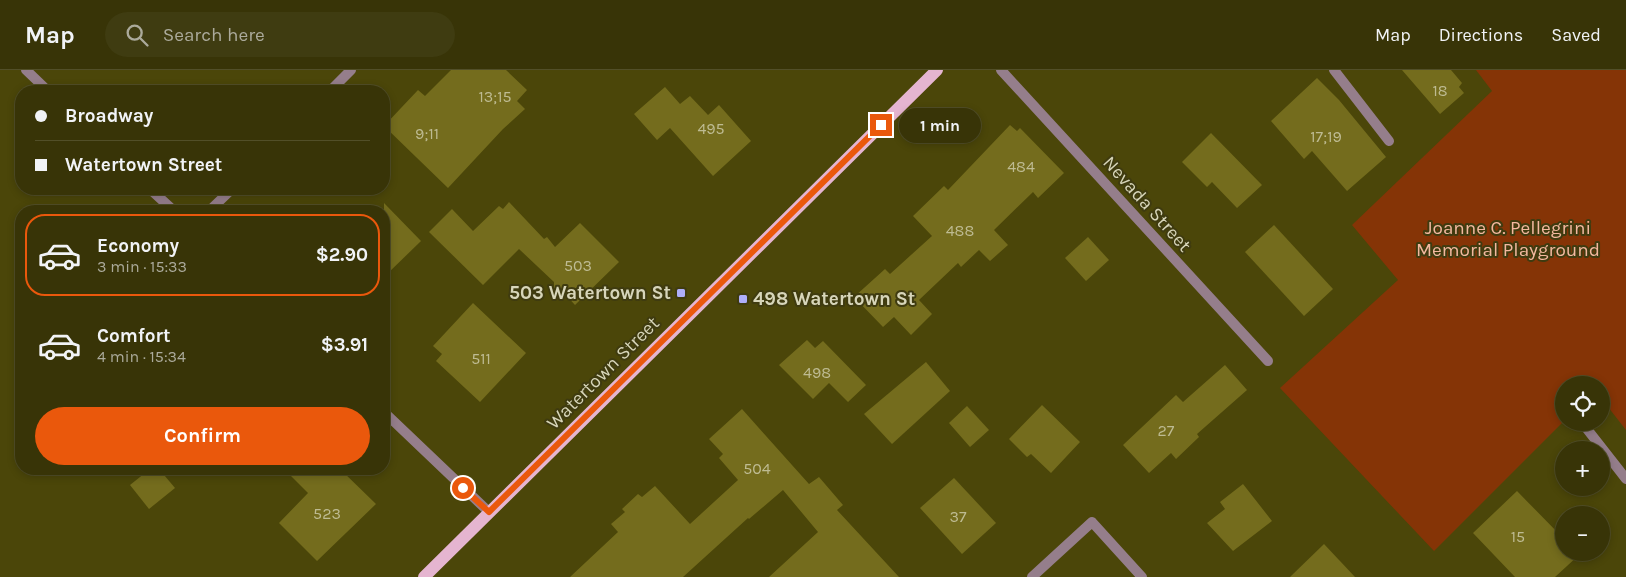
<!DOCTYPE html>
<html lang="en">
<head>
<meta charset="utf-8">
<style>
	body { margin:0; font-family:Karla,sans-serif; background:#3f3c11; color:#f1f3f6; height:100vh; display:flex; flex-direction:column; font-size:19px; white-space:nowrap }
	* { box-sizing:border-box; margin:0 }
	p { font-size:16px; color:#abaa9b }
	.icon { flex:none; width:28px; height:28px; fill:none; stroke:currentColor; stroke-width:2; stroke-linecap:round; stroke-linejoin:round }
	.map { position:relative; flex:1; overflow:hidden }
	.sheet { position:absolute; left:15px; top:135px; width:375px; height:270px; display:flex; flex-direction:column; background:#383407; border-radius:20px; box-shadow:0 2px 8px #0003,0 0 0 1px #524f28 }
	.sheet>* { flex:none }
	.guide { position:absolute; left:15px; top:15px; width:375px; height:110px; border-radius:20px; box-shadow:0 2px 8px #0003,0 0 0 1px #524f28; display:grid; align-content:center; height:110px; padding:0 20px; background:#383407 }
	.controls { position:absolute; left:1555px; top:306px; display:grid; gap:10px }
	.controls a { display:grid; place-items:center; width:55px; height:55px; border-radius:50%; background:#383407; box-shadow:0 2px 8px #0003,0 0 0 1px #524f28; font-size:25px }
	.end { position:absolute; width:22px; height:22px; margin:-11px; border:6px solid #ea580c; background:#fff; box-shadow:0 0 0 2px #fff }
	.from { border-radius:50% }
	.bubble { position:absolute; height:35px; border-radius:18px; background:#383407; box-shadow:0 2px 8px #0003,0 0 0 1px #524f28; font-size:16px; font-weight:700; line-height:35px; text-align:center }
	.guide b { display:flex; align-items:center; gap:18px; height:48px; font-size:19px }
	.guide b+b { border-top:1px solid #524f28 }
	.guide i { width:12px; height:12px; background:#f1f3f6 }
	ul { padding:9px 0 0; list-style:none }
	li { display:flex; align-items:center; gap:15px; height:82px; margin:0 10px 8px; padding:0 10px; border:2px solid transparent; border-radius:20px }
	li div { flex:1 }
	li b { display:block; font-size:19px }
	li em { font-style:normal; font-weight:700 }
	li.active { border-color:#ea580c }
	li>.icon { width:45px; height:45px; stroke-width:1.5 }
	.action { display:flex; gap:10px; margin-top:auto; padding:10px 20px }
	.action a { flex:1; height:58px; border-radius:30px; background:#ea580c; color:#fff; font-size:20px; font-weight:700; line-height:58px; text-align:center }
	header { display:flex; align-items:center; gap:30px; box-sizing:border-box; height:70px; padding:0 25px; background:#383407; border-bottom:1px solid #524f28 }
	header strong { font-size:24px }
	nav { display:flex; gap:28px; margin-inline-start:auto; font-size:18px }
	.search { width:350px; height:45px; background:#3f3c11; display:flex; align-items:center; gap:12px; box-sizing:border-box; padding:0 18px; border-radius:28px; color:#abaa9b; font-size:19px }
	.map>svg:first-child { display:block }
	.green { fill:#853406 }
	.building { fill:#746c1d }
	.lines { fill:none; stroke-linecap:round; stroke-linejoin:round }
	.street { stroke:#957e8b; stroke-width:10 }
	.primary { stroke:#e5b5d0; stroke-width:12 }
	.route { stroke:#ea580c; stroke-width:6 }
	.poi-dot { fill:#aeaefa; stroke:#3f3b10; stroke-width:2 }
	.labels { text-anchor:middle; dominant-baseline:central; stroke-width:4; stroke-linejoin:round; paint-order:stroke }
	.number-label { font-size:16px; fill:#bebb92 }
	.street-label { font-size:19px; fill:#d7d5b9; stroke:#3f3b10 }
	.park-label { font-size:19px; fill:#f3b89f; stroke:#3f3b10 }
	.poi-label { font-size:19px; font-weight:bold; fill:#d7d5b9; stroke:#3f3b10; text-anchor:end }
</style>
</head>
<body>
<header>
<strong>Map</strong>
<div class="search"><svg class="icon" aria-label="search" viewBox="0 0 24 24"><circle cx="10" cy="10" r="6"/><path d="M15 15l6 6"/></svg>Search here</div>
<nav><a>Map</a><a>Directions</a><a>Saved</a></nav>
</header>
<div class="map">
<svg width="1626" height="507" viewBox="0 0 1626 507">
	<rect width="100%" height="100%" fill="#4b4609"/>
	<polygon class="green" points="1476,0 1626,0 1626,360 1601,328 1601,315 1564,315 1564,351 1434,481 1280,318 1398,210 1352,155 1492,21"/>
	<g class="building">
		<polygon points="451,0 506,0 527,20 517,31 525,39 503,59 448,118 384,56 418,20 425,26"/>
		<polygon points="1402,0 1451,0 1462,13 1459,17 1464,23 1440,44"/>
		<polygon points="1317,8 1339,30 1386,87 1347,121 1312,81 1304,89 1271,51"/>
		<polygon points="665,17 680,34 690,26 708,45 719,35 751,71 713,106 670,58 657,70 634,44"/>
		<polygon points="1010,55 1017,61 1020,58 1064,103 1038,128 1033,122 994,160 1008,175 990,191 979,180 961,197 958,193 919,230 932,244 911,265 894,247 883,257 854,227 885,199 890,204 932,166 913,146 944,116 948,120"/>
		<polygon points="1211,63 1262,115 1237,138 1212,112 1207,117 1182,92"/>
		<polygon points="509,132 544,169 547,167 555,177 580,153 619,192 575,235 565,224 554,228 554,212 519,179 483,215 429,162 452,139 473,161 499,136 503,139"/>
		<polygon points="384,133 421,171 384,207"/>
		<polygon points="1274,155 1333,219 1304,246 1245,182"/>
		<polygon points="1088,167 1109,190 1086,211 1065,188"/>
		<polygon points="473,233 526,283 480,332 436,291 442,284 433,276"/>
		<polygon points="807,270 815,278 823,271 866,315 848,332 829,313 813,329 779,295"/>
		<polygon points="926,292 950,321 892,374 864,344"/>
		<polygon points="1225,295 1247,320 1197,364 1199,367 1176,389 1171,383 1149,403 1123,375 1176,325 1183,332"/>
		<polygon points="1042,335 1080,372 1051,403 1031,384 1027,387 1009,369"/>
		<polygon points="967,336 989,360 970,377 949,353"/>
		<polygon points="742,339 809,414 819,407 843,435 837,440 899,507 769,507 818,462 783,420 749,449 748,448 683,507 570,507 618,462 611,454 625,442 622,439 638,424 642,427 655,416 690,454 738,410 719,388 723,384 709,369"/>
		<polygon points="150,399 159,399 175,418 149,439 130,415"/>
		<polygon points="284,399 340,399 376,434 317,491 279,453 308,423"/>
		<polygon points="954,408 996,453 962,484 920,438"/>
		<polygon points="1243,414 1272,451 1233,481 1207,453 1225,439 1220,432"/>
		<polygon points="1517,421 1564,469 1564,482 1577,482 1579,485 1555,507 1515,507 1473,463"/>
		<polygon points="1324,474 1355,507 1290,507"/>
	</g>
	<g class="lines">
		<g class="street">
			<polyline points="26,0 48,21"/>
			<polyline points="1001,0 1268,291"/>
			<polyline points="1334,0 1389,71"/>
			<polyline points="330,21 351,0"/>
			<polyline points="150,119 174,141"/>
			<polyline points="209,141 232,119"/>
			<polyline points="384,342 489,442"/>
			<polyline points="1587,359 1626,409"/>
			<polyline points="1032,507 1092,452 1142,507"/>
		</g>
		<polyline class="primary" points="424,507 937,0"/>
	</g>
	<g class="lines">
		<polyline class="route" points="463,418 489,442 881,55"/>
	</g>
	<g class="poi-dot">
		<rect x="676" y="218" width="10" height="10" rx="2.5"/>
		<rect x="738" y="224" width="10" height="10" rx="2.5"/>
	</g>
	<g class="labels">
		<g class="number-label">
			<text x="1440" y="20">18</text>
			<text x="495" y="26">13;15</text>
			<text x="711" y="58">495</text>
			<text x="427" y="63">9;11</text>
			<text x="1326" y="66">17;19</text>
			<text x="1021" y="96">484</text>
			<text x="960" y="160">488</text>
			<text x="578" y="195">503</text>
			<text x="481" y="288">511</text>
			<text x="817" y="302">498</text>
			<text x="1166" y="360">27</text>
			<text x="757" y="398">504</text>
			<text x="327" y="443">523</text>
			<text x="958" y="446">37</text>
			<text x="1518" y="466">15</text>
		</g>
		<g class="street-label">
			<text transform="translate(1147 134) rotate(48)">Nevada Street</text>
			<text transform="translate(603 303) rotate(-45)">Watertown Street</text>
		</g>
		<g class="park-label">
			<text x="1508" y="158">Joanne C. Pellegrini<tspan x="1508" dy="22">Memorial Playground</tspan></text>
		</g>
		<g class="poi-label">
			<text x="671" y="223">503 Watertown St</text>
			<text x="753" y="229" text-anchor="start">498 Watertown St</text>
		</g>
	</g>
</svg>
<div class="controls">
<a><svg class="icon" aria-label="locate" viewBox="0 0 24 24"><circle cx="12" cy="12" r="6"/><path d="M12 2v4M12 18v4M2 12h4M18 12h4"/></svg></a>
<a>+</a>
<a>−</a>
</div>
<i class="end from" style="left:463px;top:418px"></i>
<i class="end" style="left:881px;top:55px"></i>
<div class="bubble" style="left:899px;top:38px;width:82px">1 min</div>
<div class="guide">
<b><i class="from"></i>Broadway</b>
<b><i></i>Watertown Street</b>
</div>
<section class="sheet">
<ul>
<li class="active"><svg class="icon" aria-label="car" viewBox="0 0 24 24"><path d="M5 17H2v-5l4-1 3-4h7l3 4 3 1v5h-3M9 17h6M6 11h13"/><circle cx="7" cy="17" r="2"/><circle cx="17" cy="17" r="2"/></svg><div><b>Economy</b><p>3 min · 15:33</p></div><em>$2.90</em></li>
<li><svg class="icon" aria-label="car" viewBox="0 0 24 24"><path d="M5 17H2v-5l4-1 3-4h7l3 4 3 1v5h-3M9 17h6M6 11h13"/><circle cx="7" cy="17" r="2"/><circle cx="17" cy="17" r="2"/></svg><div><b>Comfort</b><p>4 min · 15:34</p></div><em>$3.91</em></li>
</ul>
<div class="action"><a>Confirm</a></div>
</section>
</div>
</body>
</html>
